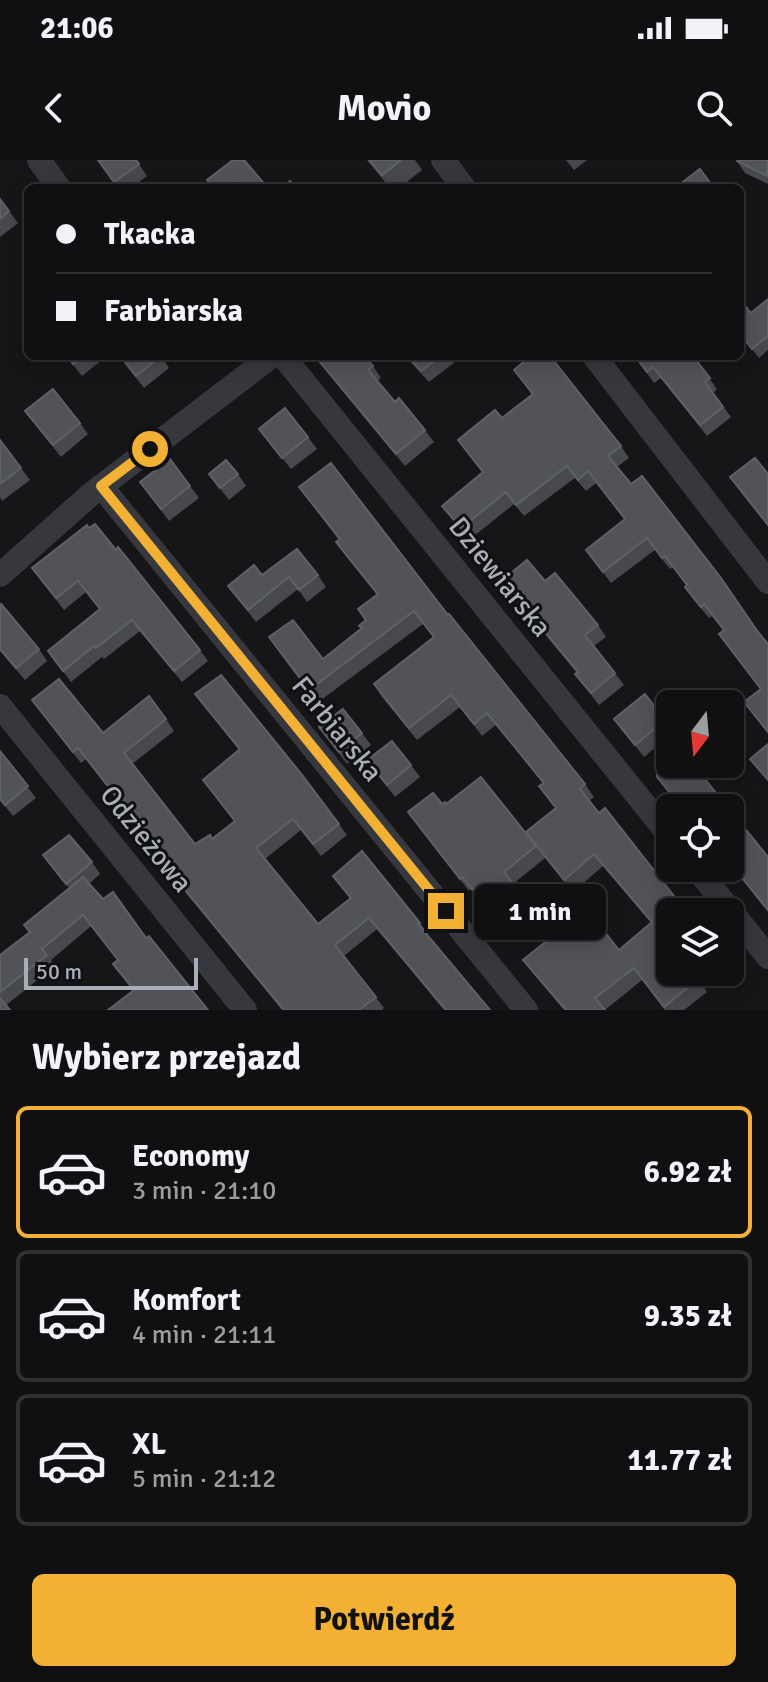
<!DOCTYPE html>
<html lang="pl">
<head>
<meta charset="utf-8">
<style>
	body { margin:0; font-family:Signika,sans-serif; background:#19191b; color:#f1f3f6; height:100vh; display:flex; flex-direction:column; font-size:30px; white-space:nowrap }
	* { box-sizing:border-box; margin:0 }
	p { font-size:26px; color:#9c9d9f }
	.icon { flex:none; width:44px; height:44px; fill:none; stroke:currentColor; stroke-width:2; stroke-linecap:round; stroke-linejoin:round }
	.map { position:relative; height:850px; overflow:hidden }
	.side { display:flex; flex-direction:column; background:#101012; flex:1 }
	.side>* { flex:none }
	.guide { position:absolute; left:24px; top:24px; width:720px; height:176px; border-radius:12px; box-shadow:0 4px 20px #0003,0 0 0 2px #303032; display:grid; align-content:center; height:176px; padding:0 32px; background:#101012 }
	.needle { width:52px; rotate:196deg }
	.controls { position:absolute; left:656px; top:530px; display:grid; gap:16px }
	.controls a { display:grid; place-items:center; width:88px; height:88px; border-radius:12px; background:#101012; box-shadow:0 4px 20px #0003,0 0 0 2px #303032; font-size:40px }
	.scale { position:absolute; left:24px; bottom:20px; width:174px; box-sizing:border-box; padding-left:8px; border:4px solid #a8adb8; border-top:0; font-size:22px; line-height:28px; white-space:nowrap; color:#a8adb8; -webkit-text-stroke:6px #111113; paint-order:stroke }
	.end { position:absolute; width:36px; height:36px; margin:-18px; border:10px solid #f2b134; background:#111; box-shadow:0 0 0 4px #111 }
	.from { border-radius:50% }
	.bubble { position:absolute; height:56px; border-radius:12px; background:#101012; box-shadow:0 4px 20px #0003,0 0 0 2px #303032; font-size:26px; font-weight:800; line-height:56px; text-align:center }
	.guide b { display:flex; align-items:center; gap:28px; height:76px; font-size:30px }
	.guide b+b { border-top:2px solid #303032 }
	.guide i { width:20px; height:20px; background:#f1f3f6 }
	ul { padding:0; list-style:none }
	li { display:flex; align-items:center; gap:24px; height:132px; margin:0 16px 12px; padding:0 16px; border:4px solid #303032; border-radius:12px }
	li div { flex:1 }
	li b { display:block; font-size:30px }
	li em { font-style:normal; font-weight:800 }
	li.on { border-color:#f2b134 }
	li>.icon { width:72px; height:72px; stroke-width:1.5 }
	h2 { padding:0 32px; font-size:36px; line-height:96px }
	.action { display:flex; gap:16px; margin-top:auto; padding:16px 32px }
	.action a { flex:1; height:92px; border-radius:12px; background:#f2b134; color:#111; font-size:32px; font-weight:800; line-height:92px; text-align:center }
	.status { display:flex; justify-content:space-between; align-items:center; height:56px; padding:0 40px; background:#101012; direction:ltr }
	.status svg { height:22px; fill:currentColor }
	header { display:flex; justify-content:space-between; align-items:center; height:104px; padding:0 32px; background:#101012; font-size:36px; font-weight:800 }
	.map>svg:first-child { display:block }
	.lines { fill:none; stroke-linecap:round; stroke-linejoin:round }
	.minor { stroke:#37383d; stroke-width:24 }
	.wall { fill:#47494d }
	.building { fill:#525359; stroke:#5f6168; stroke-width:2 }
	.route { stroke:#f2b134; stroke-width:10 }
	.labels { text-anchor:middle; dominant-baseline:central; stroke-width:6; stroke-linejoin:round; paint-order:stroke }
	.street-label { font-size:28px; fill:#a8adb8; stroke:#111113 }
</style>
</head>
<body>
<div class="status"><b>21:06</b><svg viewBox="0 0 49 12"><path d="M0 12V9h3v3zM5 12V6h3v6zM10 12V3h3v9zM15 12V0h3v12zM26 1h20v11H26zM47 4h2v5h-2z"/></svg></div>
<header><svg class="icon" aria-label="back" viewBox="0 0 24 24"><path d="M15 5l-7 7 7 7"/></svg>Movio<svg class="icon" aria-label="search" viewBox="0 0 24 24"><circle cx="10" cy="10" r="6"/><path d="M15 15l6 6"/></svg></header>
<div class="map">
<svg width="768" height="850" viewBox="0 0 768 850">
	<rect width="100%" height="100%" fill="#161618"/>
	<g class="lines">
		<g class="minor">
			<polyline points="39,0 59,28"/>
			<polyline points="443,0 464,28"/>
			<polyline points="283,196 670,676"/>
			<polyline points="594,196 768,422"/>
			<polyline points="101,326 526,850"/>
			<polyline points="0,415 90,335 272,196"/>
			<polyline points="0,546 245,850"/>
			<polyline points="696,708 768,797"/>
		</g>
	</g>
	<g class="wall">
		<polygon points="98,0 136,0 147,16 131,28 118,28"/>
		<polygon points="233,0 268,28 213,28 207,20"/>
		<polygon points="367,0 415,0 422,10 399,28 390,28"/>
		<polygon points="566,0 587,0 574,10"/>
		<polygon points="768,0 768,24 745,13 737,1"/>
		<polygon points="0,39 18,63 0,77"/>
		<polygon points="768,139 768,190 759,198 740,174 740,140 751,153"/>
		<polygon points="66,196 101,196 103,199 82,216"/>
		<polygon points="119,196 161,196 169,208 144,228"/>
		<polygon points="314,196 373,206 381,218 377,221 395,242 425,270 434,282 405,306"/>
		<polygon points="405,196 451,196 455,202 429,222"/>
		<polygon points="635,196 693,196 717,229 713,233 731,257 707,276 661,218 654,223"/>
		<polygon points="514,210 621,286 629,298 617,307 768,484 768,573 744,542 760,529 723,470 712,456 709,458 693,439 685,427 687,426 673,407 670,409 655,390 611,423 586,390 625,360 596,323 586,331 575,318 524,356 514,344 469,380 442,346 483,313 458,280 502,258 532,235"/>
		<polygon points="25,251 80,263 88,274 61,297"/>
		<polygon points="259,269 308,277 317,289 291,309"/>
		<polygon points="0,280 30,320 2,341 0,337"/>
		<polygon points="209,314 238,314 246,326 229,340"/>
		<polygon points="140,322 190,326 199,338 169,361"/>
		<polygon points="299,327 448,455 585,624 594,637 589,641 599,653 678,741 670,812 694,812 707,832 684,850 665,850 642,820 605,850 564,850 532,812 523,800 563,768 554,754 619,790 651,763 603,706 573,732 545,698 513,724 541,760 514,781 481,740 480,741 470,729 469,731 408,652 446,644 527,674 556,649 539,626 543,623 496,565 482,576 460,547 417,580 382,537 374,524 433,477 423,464 317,543 278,490 323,499 361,468 365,461 358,449 377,435 345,395 336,382 339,380"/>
		<polygon points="116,390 200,490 208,501 182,522 140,471 104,499 102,497 71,522 48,491 100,449 86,432 64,450 32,408"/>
		<polygon points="262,415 318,415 326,427 307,442 298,429 256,462 228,426"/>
		<polygon points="502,420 545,421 598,465 606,477 594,486 624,525 599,545 575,514 577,513 510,432"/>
		<polygon points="0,445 39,489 47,501 25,520 0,491"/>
		<polygon points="195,534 303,616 347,675 321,696 301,670 265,699 318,764 350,738 333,716 420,763 428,774 427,775 490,850 444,850 377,769 344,796 384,848 382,850 282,850 183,729 156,692 157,691 86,599 81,603 32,540 103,573 166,559 174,571 132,604 195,684 212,679 234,661 203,620 239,590"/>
		<polygon points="614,559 665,560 670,566 670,575 644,597"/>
		<polygon points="319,567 362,573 371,585 347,604"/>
		<polygon points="0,591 36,638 13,656 0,640"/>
		<polygon points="367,600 411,605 420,617 395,637"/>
		<polygon points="730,650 768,697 768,752 730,704"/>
		<polygon points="43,695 92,702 100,714 89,724 103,739 146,778 133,830 113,804 118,800 91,766 51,800 55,806 0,850 0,795 29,773 69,728"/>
	</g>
	<g class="building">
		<polygon points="98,0 136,0 139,4 114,22"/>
		<polygon points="233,0 244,0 268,28 244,28 238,22 230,28 214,28 207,20"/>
		<polygon points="369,0 401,0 382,15"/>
		<polygon points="738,0 768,0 767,16 737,1"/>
		<polygon points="700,9 714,28 675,28"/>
		<polygon points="290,21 296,28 281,28"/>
		<polygon points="0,39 9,51 0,59"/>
		<polygon points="768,139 768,176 752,189 740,173 740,140 751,153"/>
		<polygon points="67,196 83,196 73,204"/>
		<polygon points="120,196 161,196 136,216"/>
		<polygon points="315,196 364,196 373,206 368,210 395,242 399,238 425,270 396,294"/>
		<polygon points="407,196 441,196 421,211"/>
		<polygon points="531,196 550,196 621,286 608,296 631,324 642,316 721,418 758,472 768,484 768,572 744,542 761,529 719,474 724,470 704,444 701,447 685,427 687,425 665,396 662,398 647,378 603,412 586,390 625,359 588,311 578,320 567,306 516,345 506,332 461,368 442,346 483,312 458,280 495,250 502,258 533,234 514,210"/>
		<polygon points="635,196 693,196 710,218 705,222 723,247 700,265 653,207 647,212"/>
		<polygon points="53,229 80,263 53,285 25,251"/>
		<polygon points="285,248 308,277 282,298 259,269"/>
		<polygon points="0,280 21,308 0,324"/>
		<polygon points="755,298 768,314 768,365 730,317"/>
		<polygon points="170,299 190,326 161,349 140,322"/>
		<polygon points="226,300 238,314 220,328 209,314"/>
		<polygon points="331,303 448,455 449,454 585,624 580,629 599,653 605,648 678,741 682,738 693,752 670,752 670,812 694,812 698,819 664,847 634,808 595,838 605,850 566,850 523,800 564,767 554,754 577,737 619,790 652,762 594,694 564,720 526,672 556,648 539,626 544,623 487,553 474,564 451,535 409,568 374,524 434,477 414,451 309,530 269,477 293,460 323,499 362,468 359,466 366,460 358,449 378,434 336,382 340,379 299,327"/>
		<polygon points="95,364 116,390 118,387 200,490 174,511 132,460 96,488 94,486 63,511 48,491 100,449 78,421 56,438 32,408 87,365 89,368"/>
		<polygon points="297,389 318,415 299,430 289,417 248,450 228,426 254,405 262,415"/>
		<polygon points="527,400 545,421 555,413 598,465 585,475 615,513 591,533 575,514 578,512 502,420"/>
		<polygon points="1,444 39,489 16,508 0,489 0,445"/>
		<polygon points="221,515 303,616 339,664 313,684 293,659 256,688 318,764 351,738 333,716 362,691 420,763 418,764 490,850 446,850 369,758 335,785 376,837 359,850 284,850 175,718 156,692 158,690 78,588 73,592 32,540 59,519 103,573 149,536 166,559 124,593 195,684 210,675 212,679 235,661 203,620 240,589 195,534"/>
		<polygon points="645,534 665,560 635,585 614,559"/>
		<polygon points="343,549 362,573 339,592 319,567"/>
		<polygon points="392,581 411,605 387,625 367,600"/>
		<polygon points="768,584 768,620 750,599"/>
		<polygon points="0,591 28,626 5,645 0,639"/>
		<polygon points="670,600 670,604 693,604 728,648 682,648 657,617 657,609"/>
		<polygon points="481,617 536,686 504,712 532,748 506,769 473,728 472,729 462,717 460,719 408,652 433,633 442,644 445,642 446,644"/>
		<polygon points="730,650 768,697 768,750 730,703"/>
		<polygon points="69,675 92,702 66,724 43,695"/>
		<polygon points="83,717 103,739 113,732 146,778 149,776 208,850 108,850 134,830 113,804 118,800 83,755 42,789 47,795 0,832 0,795 30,772 24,765"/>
		<polygon points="0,838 10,850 0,850"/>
	</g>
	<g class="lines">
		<polyline class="route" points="150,289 101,326 446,751"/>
	</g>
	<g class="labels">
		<g class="street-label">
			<text transform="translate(500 417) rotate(51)">Dziewiarska</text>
			<text transform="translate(337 569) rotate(51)">Farbiarska</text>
			<text transform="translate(146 679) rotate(51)">Odzieżowa</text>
		</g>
	</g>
</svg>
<div class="controls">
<a><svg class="needle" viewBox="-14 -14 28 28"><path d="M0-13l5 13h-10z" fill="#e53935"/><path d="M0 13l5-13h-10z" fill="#9c9d9f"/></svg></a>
<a><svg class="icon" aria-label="locate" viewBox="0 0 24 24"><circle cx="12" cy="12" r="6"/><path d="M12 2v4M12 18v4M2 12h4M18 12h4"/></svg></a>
<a><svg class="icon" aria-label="layers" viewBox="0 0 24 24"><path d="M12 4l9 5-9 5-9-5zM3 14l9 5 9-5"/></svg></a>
</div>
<div class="scale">50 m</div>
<i class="end from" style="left:150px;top:289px"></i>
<i class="end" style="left:446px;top:751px"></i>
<div class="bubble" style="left:474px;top:724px;width:132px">1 min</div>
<div class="guide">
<b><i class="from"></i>Tkacka</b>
<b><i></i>Farbiarska</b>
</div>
</div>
<section class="side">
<h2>Wybierz przejazd</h2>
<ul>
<li class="on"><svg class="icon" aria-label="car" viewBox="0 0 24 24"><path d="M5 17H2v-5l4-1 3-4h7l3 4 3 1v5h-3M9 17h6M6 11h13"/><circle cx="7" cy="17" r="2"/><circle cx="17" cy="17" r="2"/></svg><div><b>Economy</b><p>3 min · 21:10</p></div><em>6.92 zł</em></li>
<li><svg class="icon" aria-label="car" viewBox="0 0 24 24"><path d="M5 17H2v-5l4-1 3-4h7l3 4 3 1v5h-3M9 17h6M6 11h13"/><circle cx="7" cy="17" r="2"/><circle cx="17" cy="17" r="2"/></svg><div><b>Komfort</b><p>4 min · 21:11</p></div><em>9.35 zł</em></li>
<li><svg class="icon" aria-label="car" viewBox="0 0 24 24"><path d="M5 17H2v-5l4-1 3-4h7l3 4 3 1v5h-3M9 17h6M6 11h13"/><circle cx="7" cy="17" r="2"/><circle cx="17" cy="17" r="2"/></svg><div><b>XL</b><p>5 min · 21:12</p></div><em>11.77 zł</em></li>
</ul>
<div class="action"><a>Potwierdź</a></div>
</section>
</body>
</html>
